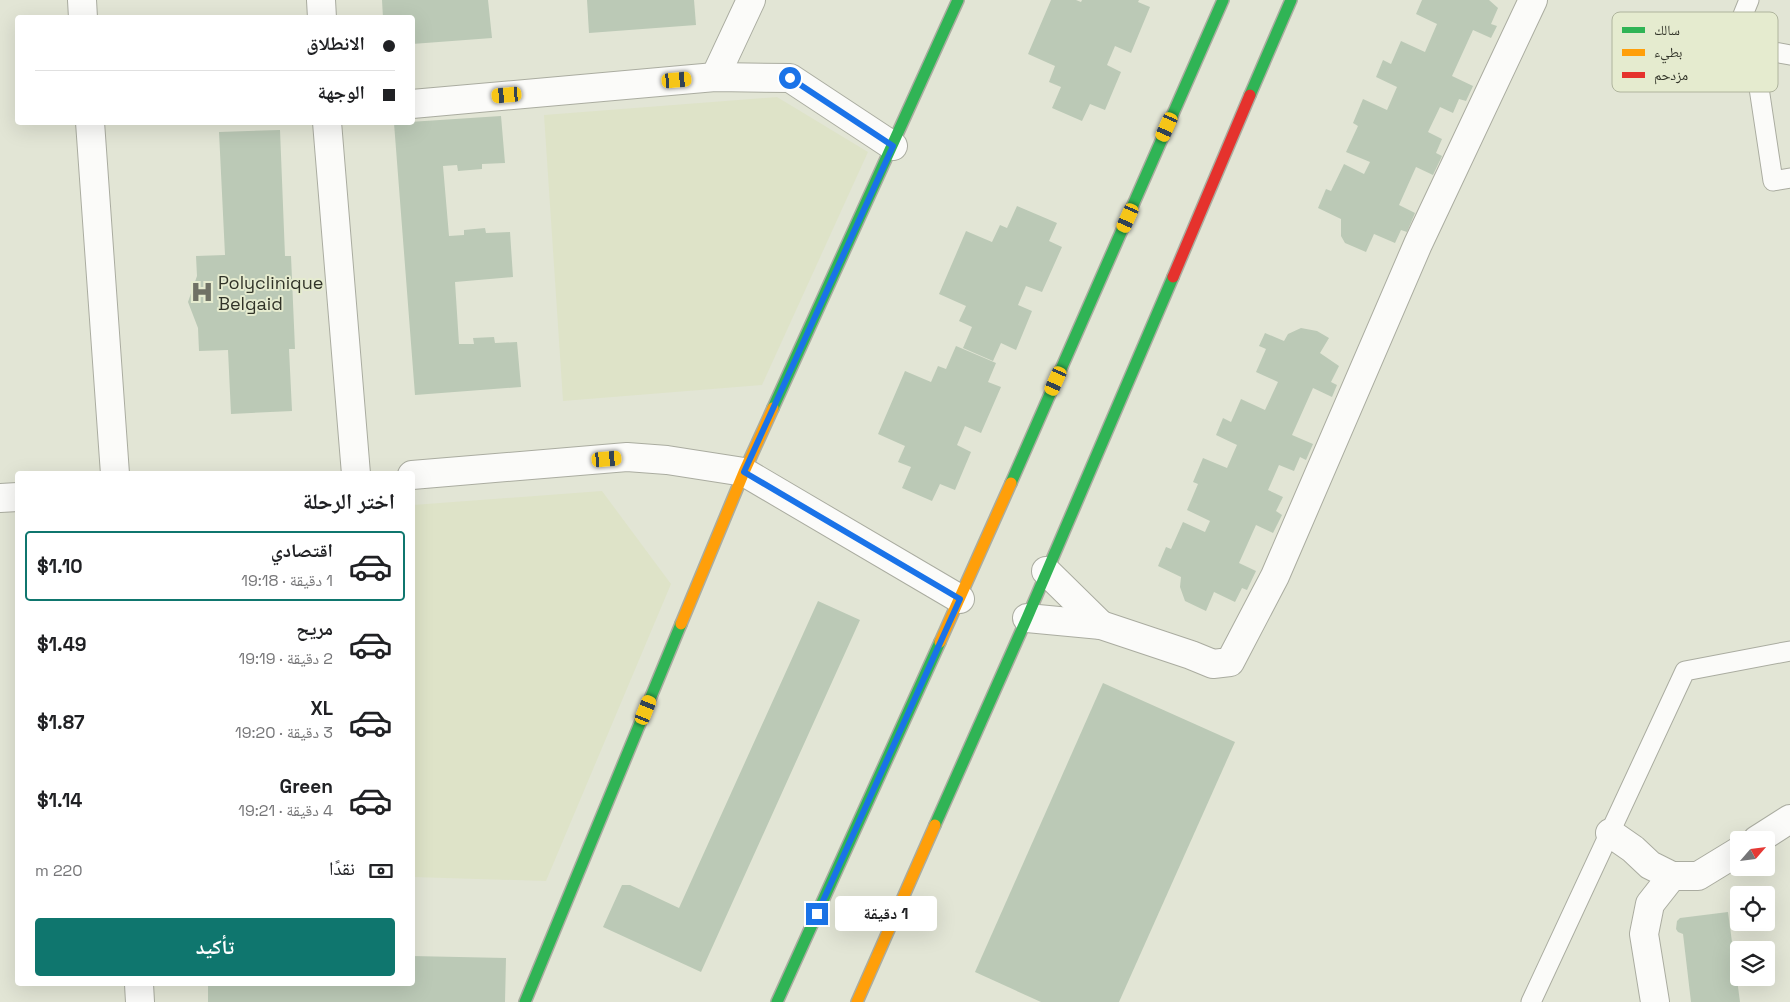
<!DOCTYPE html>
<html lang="ar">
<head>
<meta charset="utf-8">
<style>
	body { margin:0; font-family:"Space Grotesk","Noto Naskh Arabic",sans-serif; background:#f6f6f6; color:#202124; direction:rtl; height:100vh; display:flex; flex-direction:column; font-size:19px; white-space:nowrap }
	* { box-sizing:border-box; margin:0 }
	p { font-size:16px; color:#757577 }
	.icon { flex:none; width:28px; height:28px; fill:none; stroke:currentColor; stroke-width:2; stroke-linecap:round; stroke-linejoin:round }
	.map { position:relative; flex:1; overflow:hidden; direction:ltr }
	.sheet { position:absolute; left:15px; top:471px; width:400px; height:515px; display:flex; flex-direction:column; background:#fff; border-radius:5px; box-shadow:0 5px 20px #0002; direction:rtl }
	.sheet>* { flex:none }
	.guide { position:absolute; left:15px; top:15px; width:400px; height:110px; border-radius:5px; box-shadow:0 5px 20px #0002; direction:rtl; display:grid; align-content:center; height:110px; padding:0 20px; background:#fff }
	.needle { width:32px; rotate:62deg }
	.controls { position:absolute; left:1730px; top:831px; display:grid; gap:10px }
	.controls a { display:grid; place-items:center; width:45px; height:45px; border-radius:5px; background:#fff; box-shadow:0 5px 20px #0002; font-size:25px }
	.end { position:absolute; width:22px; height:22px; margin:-11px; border:6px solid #1a73e8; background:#fff; box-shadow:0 0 0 2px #fff }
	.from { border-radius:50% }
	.bubble { position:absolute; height:35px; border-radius:5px; background:#fff; box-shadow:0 5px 20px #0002; font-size:16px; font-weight:800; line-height:35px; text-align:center; direction:rtl }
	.car { position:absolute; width:15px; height:30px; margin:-15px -8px; border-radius:6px; box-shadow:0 0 4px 1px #0007; background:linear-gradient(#f5c518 24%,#345 0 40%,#f5c518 0 76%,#345 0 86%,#f5c518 0) }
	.guide b { display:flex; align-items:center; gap:18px; height:48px; font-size:19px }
	.guide b+b { border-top:1px solid #e0e0e0 }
	.guide i { width:12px; height:12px; background:#202124 }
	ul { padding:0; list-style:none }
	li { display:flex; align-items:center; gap:15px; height:70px; margin:0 10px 8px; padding:0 10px; border:2px solid transparent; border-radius:5px }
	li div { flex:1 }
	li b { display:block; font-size:19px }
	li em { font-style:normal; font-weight:800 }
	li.selected { border-color:#0f766e }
	li>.icon { width:45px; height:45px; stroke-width:1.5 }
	h2 { padding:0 20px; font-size:22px; line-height:60px }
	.pay { display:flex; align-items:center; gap:12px; height:55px; padding:0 20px; font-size:19px }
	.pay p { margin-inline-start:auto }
	.button { display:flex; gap:10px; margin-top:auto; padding:10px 20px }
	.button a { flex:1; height:58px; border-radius:5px; background:#0f766e; color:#fff; font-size:20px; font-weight:800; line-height:58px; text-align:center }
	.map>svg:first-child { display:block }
	.built { fill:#dee3c8 }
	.building { fill:#bbc9b6 }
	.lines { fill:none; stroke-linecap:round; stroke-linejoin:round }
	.lane-casing { stroke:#aaaca0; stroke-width:21 }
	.street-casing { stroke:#aaaca0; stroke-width:30 }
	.fast-casing { stroke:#aaaca0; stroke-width:14 }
	.slow-casing { stroke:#aaaca0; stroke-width:14 }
	.jam-casing { stroke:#aaaca0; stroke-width:14 }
	.lane { stroke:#fbfbf9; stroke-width:19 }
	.street { stroke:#fbfbf9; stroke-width:28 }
	.fast { stroke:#30b455; stroke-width:11 }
	.slow { stroke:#ff9f0a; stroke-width:11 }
	.jam { stroke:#e5322d; stroke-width:11 }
	.route { stroke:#1a73e8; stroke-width:6 }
	.labels { text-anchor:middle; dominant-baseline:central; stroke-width:4; stroke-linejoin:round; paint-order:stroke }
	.poi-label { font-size:18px; fill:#313328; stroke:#e5ebcf; text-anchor:start }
	.key { fill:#e5ebcf; stroke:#afb49d; stroke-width:1 }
	.key-label { font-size:14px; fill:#313328 }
</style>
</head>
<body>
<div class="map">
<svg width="1790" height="1002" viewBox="0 0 1790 1002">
	<rect width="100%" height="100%" fill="#e2e5d5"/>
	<g class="built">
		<polygon points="777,97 868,152 762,385 563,401 544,115"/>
		<polygon points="602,491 671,584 546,881 413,877 413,505"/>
	</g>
	<g class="building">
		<polygon points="382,0 488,0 492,38 412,44 412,18 383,18"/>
		<polygon points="587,0 694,0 696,25 589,33"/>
		<polygon points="1051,0 1076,0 1081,2 1082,0 1139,0 1138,2 1150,7 1131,53 1115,46 1107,65 1121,72 1105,110 1090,104 1082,121 1052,108 1061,87 1049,82 1055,66 1028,54"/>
		<polygon points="1422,0 1489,0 1498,8 1491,24 1497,26 1491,38 1473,30 1452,76 1473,86 1466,101 1459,99 1453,113 1440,107 1428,132 1442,139 1436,153 1442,156 1433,175 1416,167 1399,205 1415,213 1407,232 1401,230 1395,243 1374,234 1366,252 1345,243 1341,236 1341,219 1318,208 1326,189 1331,191 1344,164 1364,174 1370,162 1346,152 1358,126 1353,123 1363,99 1387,110 1397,87 1376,77 1383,60 1391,64 1401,41 1425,52 1437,24 1416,14"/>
		<polygon points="501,116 505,163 482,164 482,169 458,171 457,165 443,166 449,236 464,235 464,230 485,228 486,233 510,232 513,277 455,282 459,344 474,344 473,338 494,337 495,343 517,342 521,387 415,395 394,123"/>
		<polygon points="280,130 285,256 291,256 295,349 289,349 292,411 231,414 228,350 199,351 198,328 188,302 197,276 196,256 225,255 219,132"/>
		<polygon points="1017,206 1057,223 1049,241 1062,247 1042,292 1026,286 1018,305 1032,311 1016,350 1001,343 993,361 963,348 972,327 959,321 966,306 939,294 966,231 992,242 1000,225 1007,228"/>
		<polygon points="1301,328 1317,331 1329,338 1320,353 1339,366 1331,382 1337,385 1332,397 1313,388 1292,435 1313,444 1306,460 1300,457 1294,471 1279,465 1268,490 1283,497 1276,511 1282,515 1273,533 1256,525 1239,563 1256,571 1247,590 1242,588 1235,602 1214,592 1206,611 1185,601 1180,587 1181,577 1158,566 1166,547 1171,549 1183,522 1205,532 1210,521 1187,510 1198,484 1193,482 1203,458 1227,468 1237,445 1216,435 1223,418 1231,422 1241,399 1265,410 1278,382 1256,372 1266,349 1259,346 1265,333 1284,341 1288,334"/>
		<polygon points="956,346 996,363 988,382 1001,387 981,433 965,426 957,445 971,452 955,490 940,484 932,501 902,488 911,467 898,462 905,446 878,434 905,371 931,382 938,366 946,369"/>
		<polygon points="818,601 860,620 701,972 603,927 622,885 630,885 679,908"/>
		<polygon points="1103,683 1235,742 1119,1002 1041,1002 975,972"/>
		<polygon points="1728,912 1740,1002 1691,1002 1683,934 1678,932 1676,929 1677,921 1680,918"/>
		<polygon points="412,956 506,958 505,1002 208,1002 208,984 412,984"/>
	</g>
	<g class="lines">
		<defs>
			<g id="lane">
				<polyline points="1749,0 1734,37 1742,46 1790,55"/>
				<polyline points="1753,48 1773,181 1790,178"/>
				<polyline points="1531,1002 1685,671 1790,651"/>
			</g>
			<g id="street">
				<polyline points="82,0 83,18"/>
				<polyline points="321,0 322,18"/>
				<polyline points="715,77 751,0"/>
				<polyline points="412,104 715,77 790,78 893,146"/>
				<polyline points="90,122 115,474"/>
				<polyline points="327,122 356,474"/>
				<polyline points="412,475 627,457 667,460 744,472 960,599"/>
				<polyline points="0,498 18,497"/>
				<polyline points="1046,571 1101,625"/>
				<polyline points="1027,618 1101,625 1191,655 1213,664 1230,662 1275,576 1418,244 1533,0"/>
				<polyline points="1610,833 1633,849 1650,865 1672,876 1698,876 1739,851"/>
				<polyline points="1757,840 1790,819"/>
				<polyline points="139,984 140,1002"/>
				<polyline points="1655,1002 1644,934 1650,904 1672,876"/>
			</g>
			<g id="fast">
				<polyline points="1250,95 1291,0"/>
				<polyline points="773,408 958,0"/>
				<polyline points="1011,483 1223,0"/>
				<polyline points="935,825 1027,618 1173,277"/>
				<polyline points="525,1002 681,624"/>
				<polyline points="777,1002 940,642"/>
			</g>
			<g id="slow">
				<polyline points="681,624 744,472 773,408"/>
				<polyline points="940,642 1011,483"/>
				<polyline points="857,1002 935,825"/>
			</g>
			<polyline id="jam" points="1173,277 1250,95"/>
		</defs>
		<use href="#lane" class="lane-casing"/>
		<use href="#street" class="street-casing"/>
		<use href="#fast" class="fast-casing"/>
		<use href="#slow" class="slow-casing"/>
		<use href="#jam" class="jam-casing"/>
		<use href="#lane" class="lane"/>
		<use href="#street" class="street"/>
		<use href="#fast" class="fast"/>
		<use href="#slow" class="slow"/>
		<use href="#jam" class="jam"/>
	</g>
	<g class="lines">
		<polyline class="route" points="790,78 893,146 744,472 960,599 817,914"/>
	</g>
	<defs>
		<symbol id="hospital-bare" viewBox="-9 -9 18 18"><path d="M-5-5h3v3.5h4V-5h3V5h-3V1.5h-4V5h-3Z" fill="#6f7165" stroke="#e5ebcf" stroke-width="2.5" paint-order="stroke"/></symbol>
	</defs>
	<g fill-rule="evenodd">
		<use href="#hospital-bare" x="186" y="276" width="32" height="32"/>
	</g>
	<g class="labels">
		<g class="poi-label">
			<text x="218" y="282">Polyclinique<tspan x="218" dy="21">Belgaid</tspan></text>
		</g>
	</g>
	<rect x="1612" y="12" width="166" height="80" rx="8" class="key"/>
	<rect x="1622" y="27" width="23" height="6" fill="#30b455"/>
	<rect x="1622" y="49" width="23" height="7" fill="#ff9f0a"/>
	<rect x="1622" y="72" width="23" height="6" fill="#e5322d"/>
	<g class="key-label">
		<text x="1654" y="35">سالك</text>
		<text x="1654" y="57">بطيء</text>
		<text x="1654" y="80">مزدحم</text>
	</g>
</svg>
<div class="controls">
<a><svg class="needle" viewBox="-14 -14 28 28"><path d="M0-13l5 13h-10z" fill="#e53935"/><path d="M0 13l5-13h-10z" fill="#757577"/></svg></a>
<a><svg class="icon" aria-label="locate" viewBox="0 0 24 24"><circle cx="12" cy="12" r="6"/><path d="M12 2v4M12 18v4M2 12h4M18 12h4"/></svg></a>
<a><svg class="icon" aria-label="layers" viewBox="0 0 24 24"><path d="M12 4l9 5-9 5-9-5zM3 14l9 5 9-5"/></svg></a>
</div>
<i class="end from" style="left:790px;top:78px"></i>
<i class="end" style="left:817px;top:914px"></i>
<div class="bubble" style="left:835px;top:896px;width:102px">1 دقيقة</div>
<i class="car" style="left:677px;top:80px;rotate:85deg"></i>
<i class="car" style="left:507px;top:95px;rotate:265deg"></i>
<i class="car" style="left:1167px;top:127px;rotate:204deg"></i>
<i class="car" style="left:1128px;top:218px;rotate:204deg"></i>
<i class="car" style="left:1056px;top:381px;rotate:204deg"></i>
<i class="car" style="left:607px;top:459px;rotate:85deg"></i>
<i class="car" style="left:646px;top:710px;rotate:22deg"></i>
<div class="guide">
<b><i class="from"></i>الانطلاق</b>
<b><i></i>الوجهة</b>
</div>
<section class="sheet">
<h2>اختر الرحلة</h2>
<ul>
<li class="selected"><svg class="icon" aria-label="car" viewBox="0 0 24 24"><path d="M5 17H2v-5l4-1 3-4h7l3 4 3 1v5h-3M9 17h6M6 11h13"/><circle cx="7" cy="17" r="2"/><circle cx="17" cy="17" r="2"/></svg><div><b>اقتصادي</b><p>1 دقيقة · 19:18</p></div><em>$1.10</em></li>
<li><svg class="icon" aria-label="car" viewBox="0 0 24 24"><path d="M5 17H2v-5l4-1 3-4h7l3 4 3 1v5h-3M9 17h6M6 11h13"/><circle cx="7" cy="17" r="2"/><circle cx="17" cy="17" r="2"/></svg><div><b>مريح</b><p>2 دقيقة · 19:19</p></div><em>$1.49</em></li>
<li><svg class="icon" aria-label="car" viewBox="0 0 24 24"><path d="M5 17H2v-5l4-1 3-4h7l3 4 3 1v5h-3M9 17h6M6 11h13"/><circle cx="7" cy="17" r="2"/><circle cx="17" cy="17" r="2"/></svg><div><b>XL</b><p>3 دقيقة · 19:20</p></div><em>$1.87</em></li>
<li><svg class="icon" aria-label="car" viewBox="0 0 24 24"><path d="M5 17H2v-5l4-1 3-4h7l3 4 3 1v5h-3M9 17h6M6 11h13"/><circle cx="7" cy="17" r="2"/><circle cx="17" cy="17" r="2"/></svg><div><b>Green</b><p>4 دقيقة · 19:21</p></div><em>$1.14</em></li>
</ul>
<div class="pay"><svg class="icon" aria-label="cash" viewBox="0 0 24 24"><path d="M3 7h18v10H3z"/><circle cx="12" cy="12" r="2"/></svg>نقدًا<p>220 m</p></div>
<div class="button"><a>تأكيد</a></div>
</section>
</div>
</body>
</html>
